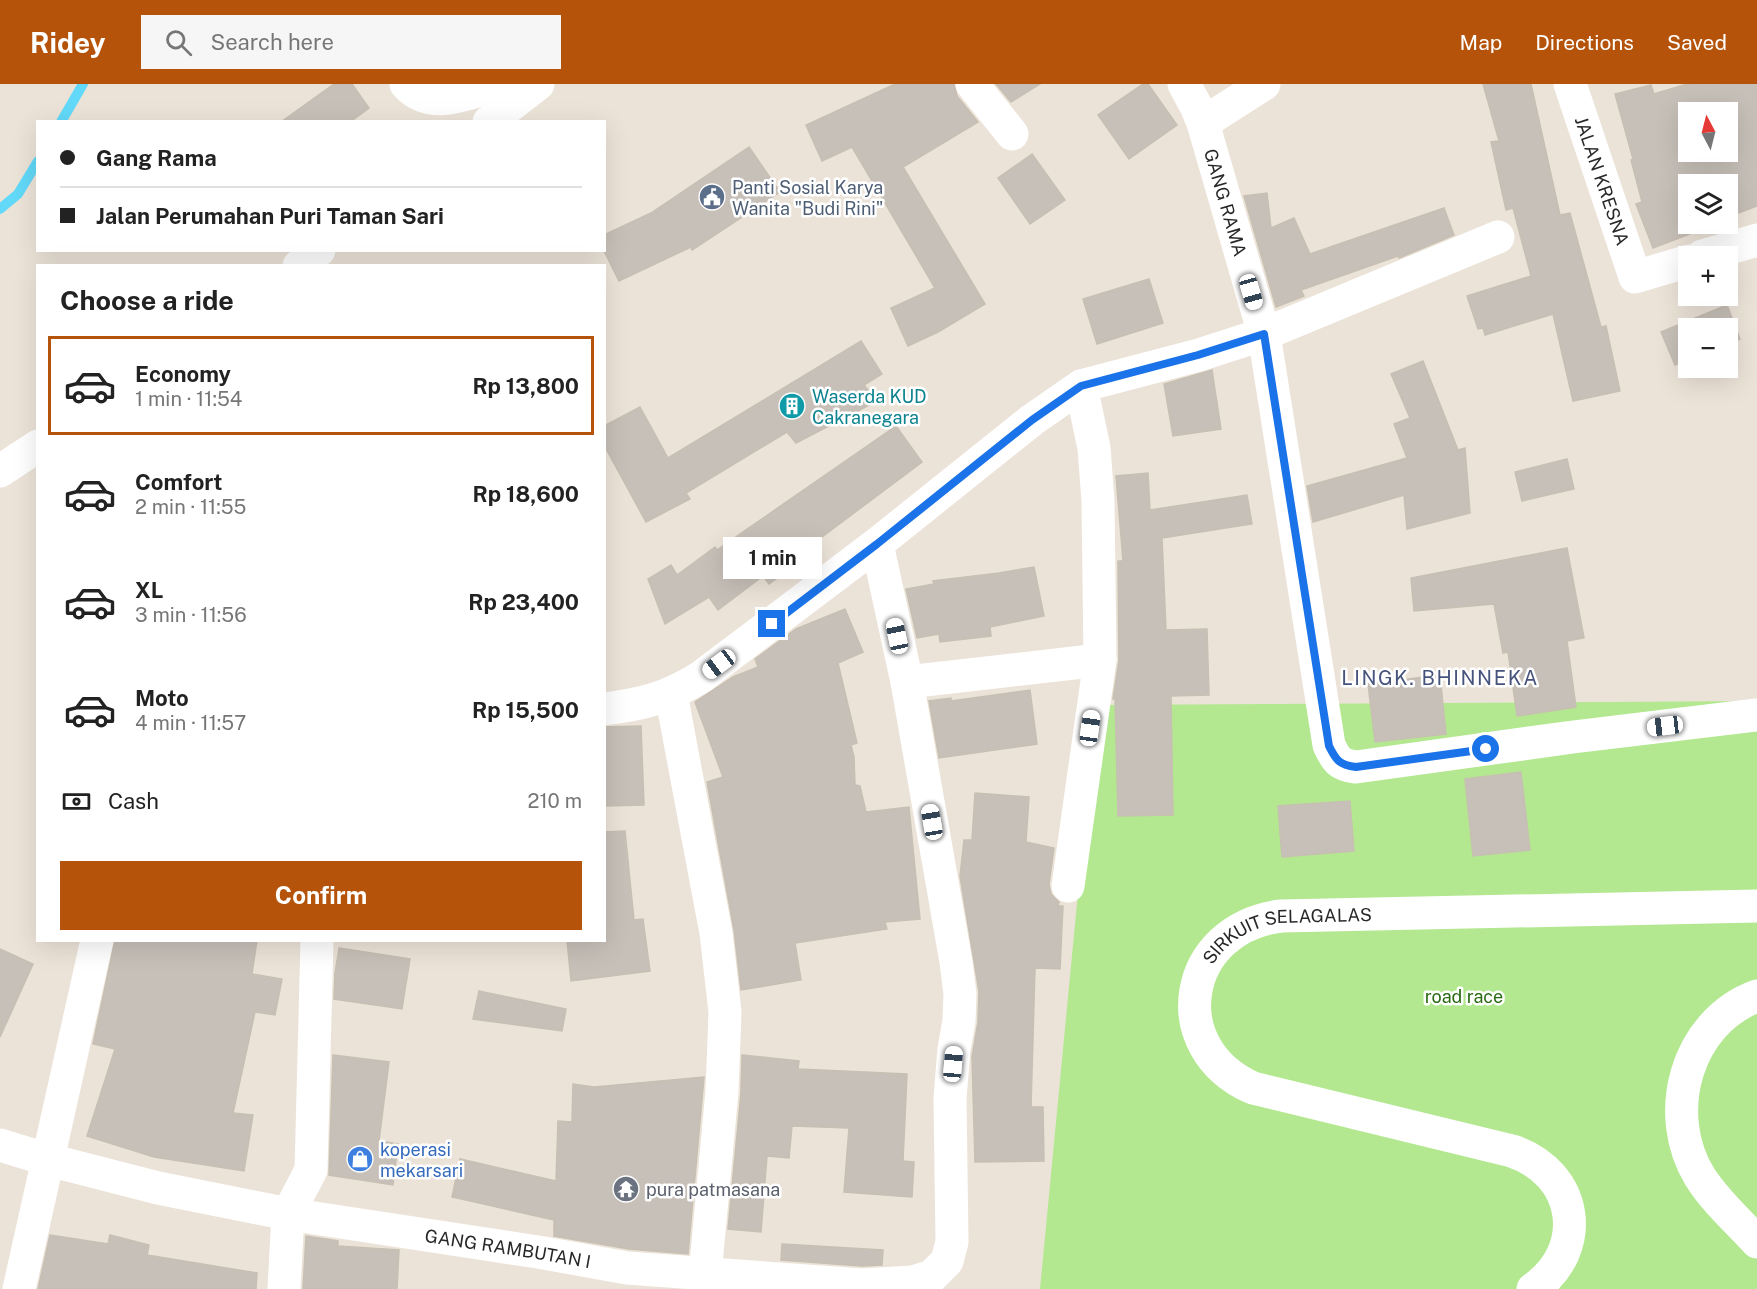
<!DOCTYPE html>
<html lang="en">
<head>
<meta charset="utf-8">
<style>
	body { margin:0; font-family:"Public Sans",sans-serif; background:#f6f6f6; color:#222; height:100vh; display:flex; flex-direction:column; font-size:22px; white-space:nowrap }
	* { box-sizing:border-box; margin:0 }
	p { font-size:20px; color:#767676 }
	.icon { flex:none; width:33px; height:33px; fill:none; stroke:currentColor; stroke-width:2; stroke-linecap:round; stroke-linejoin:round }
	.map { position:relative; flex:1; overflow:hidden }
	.details { position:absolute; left:36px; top:180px; width:570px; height:678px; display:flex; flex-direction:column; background:#fff; border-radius:0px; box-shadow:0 6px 24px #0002 }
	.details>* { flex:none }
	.top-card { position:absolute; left:36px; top:36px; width:570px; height:132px; border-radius:0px; box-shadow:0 6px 24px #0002; display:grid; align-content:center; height:132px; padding:0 24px; background:#fff }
	.needle { width:39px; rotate:353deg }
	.fabs { position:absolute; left:1678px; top:18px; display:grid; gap:12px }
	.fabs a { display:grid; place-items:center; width:60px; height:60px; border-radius:0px; background:#fff; box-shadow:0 6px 24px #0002; font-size:30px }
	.end { position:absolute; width:27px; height:27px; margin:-14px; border:8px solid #1a73e8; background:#fff; box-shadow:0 0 0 3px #fff }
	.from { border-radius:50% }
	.bubble { position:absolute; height:42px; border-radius:0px; background:#fff; box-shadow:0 6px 24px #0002; font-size:20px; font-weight:700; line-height:42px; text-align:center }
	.car { position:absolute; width:18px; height:36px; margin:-18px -9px; border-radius:8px; box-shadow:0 0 4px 2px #0007; background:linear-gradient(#fff 24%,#345 0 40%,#fff 0 76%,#345 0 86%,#fff 0) }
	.top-card b { display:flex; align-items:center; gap:21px; height:57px; font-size:22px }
	.top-card b+b { border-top:2px solid #e0e0e0 }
	.top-card i { width:15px; height:15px; background:#222 }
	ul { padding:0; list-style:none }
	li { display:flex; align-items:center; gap:18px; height:99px; margin:0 12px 9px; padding:0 12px; border:3px solid transparent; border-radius:0px }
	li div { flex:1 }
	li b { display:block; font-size:22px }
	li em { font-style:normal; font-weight:700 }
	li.selected { border-color:#b45309 }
	li>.icon { width:54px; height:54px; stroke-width:1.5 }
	h2 { padding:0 24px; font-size:27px; line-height:72px }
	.pay { display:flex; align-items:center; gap:15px; height:66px; padding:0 24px; font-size:22px }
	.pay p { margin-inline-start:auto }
	.action { display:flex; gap:12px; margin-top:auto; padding:12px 24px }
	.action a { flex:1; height:69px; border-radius:0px; background:#b45309; color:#fff; font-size:24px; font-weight:700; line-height:69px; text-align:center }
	header { display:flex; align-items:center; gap:36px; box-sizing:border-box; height:84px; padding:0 30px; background:#b45309; color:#fff }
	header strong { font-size:28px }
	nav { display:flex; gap:33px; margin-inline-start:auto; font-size:21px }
	.search { width:420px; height:54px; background:#f6f6f6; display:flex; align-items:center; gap:15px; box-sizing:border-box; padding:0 21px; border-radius:0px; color:#767676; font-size:22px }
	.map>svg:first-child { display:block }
	.green { fill:#b3e890 }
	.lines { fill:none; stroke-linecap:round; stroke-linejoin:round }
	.stream { stroke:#62d9f8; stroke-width:10 }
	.building { fill:#c7c0b9; stroke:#c7bfb2; stroke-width:1.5; fill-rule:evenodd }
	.minor { stroke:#fff; stroke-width:33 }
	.route { stroke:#1a73e8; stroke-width:8 }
	.labels { text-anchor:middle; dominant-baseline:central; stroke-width:5; stroke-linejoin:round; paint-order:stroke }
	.street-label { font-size:18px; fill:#282828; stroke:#fff }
	.service-label { font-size:18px; fill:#4e5e75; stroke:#fff; text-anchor:start }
	.culture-label { font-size:18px; fill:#0d838f; stroke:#fff; text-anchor:start }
	.park-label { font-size:18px; fill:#2b6a14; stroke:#fff }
	.shop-label { font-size:18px; fill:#366cbe; stroke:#fff; text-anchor:start }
	.worship-label { font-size:18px; fill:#5b616d; stroke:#fff; text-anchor:start }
	.neighbourhood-label { font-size:20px; letter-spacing:1.5px; fill:#46537c; stroke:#fff }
</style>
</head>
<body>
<header>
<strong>Ridey</strong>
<div class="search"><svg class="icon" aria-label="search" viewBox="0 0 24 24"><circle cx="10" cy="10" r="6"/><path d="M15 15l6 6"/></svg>Search here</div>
<nav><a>Map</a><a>Directions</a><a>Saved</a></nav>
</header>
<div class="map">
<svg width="1757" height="1205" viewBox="0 0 1757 1205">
	<rect width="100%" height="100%" fill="#ece3d8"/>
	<polygon class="green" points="1757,617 1757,1205 1040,1205 1096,621"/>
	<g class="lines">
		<g class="stream">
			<polyline points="61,38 83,0"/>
			<polyline points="0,125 18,110 38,77"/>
		</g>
	</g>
	<g class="building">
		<polygon points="334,0 352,0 369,24 350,38 281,38"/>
		<polygon points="895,0 954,0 957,12 978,38 903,83 985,220 938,248 908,262 891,224 935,204 852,63 822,77 806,41"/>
		<polygon points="996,0 1040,0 1011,18"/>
		<polygon points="1143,0 1148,0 1177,41 1129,75 1098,31"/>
		<polygon points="1483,0 1531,0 1560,131 1570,129 1601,243 1606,242 1620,307 1573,317 1553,230 1485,251 1483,244 1478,245 1467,212 1531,192 1513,124 1506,126 1491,58 1499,57"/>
		<path d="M1687 0H1757V122L1728 133V100H1689V140H1709L1704 142 1705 144 1653 164 1636 120 1642 118 1631 76 1633 75 1615 10 1651 1 1654 10ZM1689 28H1728V68H1689Z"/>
		<polygon points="749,63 780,108 692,166 691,163 619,197 604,167 604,151 651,129"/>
		<polygon points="1032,70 1065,116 1030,140 998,94"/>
		<polygon points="1267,109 1271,144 1294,134 1310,170 1444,124 1454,151 1399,174 1398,172 1301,206 1304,212 1276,223 1244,112"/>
		<polygon points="1149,195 1163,239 1097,260 1083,215"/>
		<polygon points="1727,221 1740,255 1728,260 1728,244 1689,244 1689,275 1675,281 1661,248"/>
		<polygon points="861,257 882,290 864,301 877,317 796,359 787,348 686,409 690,415 646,438 604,361 604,342 640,323 668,374"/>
		<polygon points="1423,277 1458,366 1465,364 1470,429 1407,445 1404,411 1313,438 1307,402 1407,374 1394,340 1410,334 1391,290"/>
		<polygon points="1212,286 1221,345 1173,352 1164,300"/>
		<polygon points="896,342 922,378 798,471 802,476 769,500 763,492 718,526 709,513 665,540 648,495 671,481 677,491 715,463 717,466"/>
		<polygon points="1567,375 1574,405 1522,417 1515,388"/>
		<polygon points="1148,389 1150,426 1247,411 1252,440 1162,454 1166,546 1207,545 1209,611 1171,612 1173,731 1118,732 1115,614 1113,615 1119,576 1118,477 1123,477 1116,392"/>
		<polygon points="1567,464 1584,554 1567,557 1576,623 1517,632 1508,568 1503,569 1494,520 1414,527 1411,494"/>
		<polygon points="1034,483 1044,532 990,543 991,552 940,558 939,550 917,554 906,505 934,500 933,497 999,489"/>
		<polygon points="845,525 863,568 838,579 857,659 851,661 854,673 855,701 860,702 866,728 909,723 920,835 885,838 887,845 795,859 801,896 741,906 734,846 707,698 723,693 695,618 733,593 758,583 755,575 796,545"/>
		<polygon points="1440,591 1446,650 1375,658 1368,600"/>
		<polygon points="1030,606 1037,660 939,674 929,617 951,614 951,617"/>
		<polygon points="641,642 644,721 604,722 604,643"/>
		<polygon points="1521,688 1530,766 1473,772 1465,695"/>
		<polygon points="975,709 1029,713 1026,758 1054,764 1049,800 1051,810 1059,818 1058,822 1063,822 1060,885 1035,884 1031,1023 1043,1023 1044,1077 975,1078 972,973 978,938 979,908 960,792 964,756 972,756"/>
		<polygon points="1350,717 1354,767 1282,773 1278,722"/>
		<polygon points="625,747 634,836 643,835 650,887 571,897 567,856 604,856 604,748"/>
		<polygon points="115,856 257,856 252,890 282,895 275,931 255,928 233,1029 253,1031 244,1087 154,1073 87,1052 115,965 93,960"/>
		<polygon points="339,864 410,875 402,925 334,915 335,889"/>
		<polygon points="0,865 33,880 0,953"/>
		<polygon points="479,907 566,925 562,947 473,935"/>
		<polygon points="333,971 389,978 379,1057 398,1060 393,1101 329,1091"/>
		<polygon points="742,971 799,977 798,985 907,990 903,1077 914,1078 912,1113 844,1108 849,1044 792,1042 789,1074 767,1072 761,1148 728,1145 741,1009"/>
		<polygon points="704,993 688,1170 629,1165 554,1152 554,1136 452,1113 460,1075 556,1097 558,1037 572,1038 573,1000 594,1003"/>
		<polygon points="50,1151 108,1160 110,1151 149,1161 147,1171 257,1189 256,1205 38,1205"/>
		<polygon points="306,1152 338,1157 338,1162 399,1166 397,1205 303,1205"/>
		<polygon points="782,1160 883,1166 882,1181 862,1182 781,1176"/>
	</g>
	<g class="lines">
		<g class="minor">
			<path d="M406 0C431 28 469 9 499 0"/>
			<polyline points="972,0 1012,50"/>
			<path id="s1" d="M1184 0 1196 22 1203 39 1264 250 1329 661C1336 676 1339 681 1356 683L1573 653 1757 631"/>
			<path id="s2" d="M1570 0 1635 193 1689 177"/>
			<polyline points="489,38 538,0"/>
			<polyline points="1203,39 1264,0"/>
			<polyline points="1702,172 1757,156"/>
			<polyline points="299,182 319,166"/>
			<polyline points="0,387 38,362"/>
			<polyline points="907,598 1100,576"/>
			<polyline points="671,610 716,849 725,928 722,1007 705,1191"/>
			<path d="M604 625C644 620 667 614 701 593L877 460 1032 336 1081 302 1199 271 1264 250 1498 153"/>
			<polyline points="1068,802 1100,576 1098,417 1094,364 1081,302"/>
			<path d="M1757 912C1686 938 1661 1030 1700 1093 1715 1117 1738 1137 1757 1158"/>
			<path id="s3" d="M0 1061 49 1076 158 1104 288 1130 538 1168 627 1184 862 1201 913 1198 932 1192 947 1177 952 1158 950 1014 954 965 959 937 960 910 956 878 907 598 877 460"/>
			<polyline points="19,1205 97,856"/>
			<polyline points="284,1205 288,1130 311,1086 317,856"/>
			<path id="s4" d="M1533 1205C1590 1165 1578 1089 1512 1067L1253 1004C1162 964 1182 844 1281 832L1757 822"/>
		</g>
	</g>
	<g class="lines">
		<path class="route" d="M772 540 877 460 1032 336 1081 302 1198 271 1264 250 1329 662C1336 676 1339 681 1356 683L1486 665"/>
	</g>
	<defs>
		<symbol id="civic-disc" viewBox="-11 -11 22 22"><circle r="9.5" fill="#5c6f8a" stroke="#fff"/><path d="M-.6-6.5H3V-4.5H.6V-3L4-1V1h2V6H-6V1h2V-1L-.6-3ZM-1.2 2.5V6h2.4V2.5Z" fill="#fff"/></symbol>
		<symbol id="building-disc" viewBox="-11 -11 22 22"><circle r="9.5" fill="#0f9aa8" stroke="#fff"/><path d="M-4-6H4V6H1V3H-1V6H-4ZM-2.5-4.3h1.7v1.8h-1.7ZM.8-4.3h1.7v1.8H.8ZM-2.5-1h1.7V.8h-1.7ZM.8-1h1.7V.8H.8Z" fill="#fff"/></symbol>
		<symbol id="shop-disc" viewBox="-11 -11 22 22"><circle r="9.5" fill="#3f7fe0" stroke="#fff"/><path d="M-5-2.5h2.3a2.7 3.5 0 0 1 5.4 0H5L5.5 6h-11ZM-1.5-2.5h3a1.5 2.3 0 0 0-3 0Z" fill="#fff"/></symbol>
		<symbol id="temple-disc" viewBox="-11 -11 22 22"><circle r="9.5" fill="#6b7280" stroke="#fff"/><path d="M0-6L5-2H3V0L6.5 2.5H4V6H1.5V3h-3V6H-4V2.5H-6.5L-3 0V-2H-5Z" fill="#fff"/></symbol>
	</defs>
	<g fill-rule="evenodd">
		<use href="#civic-disc" x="697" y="98" width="30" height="30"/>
		<use href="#building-disc" x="777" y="307" width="30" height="30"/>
		<use href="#shop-disc" x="345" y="1060" width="30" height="30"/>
		<use href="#temple-disc" x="611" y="1090" width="30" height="30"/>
	</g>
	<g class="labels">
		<g class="street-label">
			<text stroke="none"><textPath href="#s2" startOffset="102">JALAN KRESNA</textPath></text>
			<text stroke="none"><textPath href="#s1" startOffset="126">GANG RAMA</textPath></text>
			<text stroke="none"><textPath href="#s4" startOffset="687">SIRKUIT SELAGALAS</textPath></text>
			<text stroke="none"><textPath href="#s3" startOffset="519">GANG RAMBUTAN I</textPath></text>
		</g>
		<g class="service-label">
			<text x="732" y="103">Panti Sosial Karya<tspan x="732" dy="21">Wanita "Budi Rini"</tspan></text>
		</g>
		<g class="culture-label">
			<text x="812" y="312">Waserda KUD<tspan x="812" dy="21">Cakranegara</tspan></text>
		</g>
		<g class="park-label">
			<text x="1464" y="912">road race</text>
		</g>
		<g class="shop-label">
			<text x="380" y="1065">koperasi<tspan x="380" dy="21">mekarsari</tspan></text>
		</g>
		<g class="worship-label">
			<text x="646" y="1105">pura patmasana</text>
		</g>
		<g class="neighbourhood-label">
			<text x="1440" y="594">LINGK. BHINNEKA</text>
		</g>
	</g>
</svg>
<div class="fabs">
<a><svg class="needle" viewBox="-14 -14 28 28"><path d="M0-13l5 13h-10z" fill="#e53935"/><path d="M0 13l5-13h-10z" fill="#767676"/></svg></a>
<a><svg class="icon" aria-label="layers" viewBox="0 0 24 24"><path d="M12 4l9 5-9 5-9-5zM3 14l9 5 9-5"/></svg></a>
<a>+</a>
<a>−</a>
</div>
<i class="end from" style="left:1486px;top:665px"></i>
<i class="end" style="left:772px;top:540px"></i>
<div class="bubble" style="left:723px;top:453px;width:99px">1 min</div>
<i class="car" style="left:1251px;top:208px;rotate:164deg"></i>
<i class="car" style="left:897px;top:552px;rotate:348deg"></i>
<i class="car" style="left:719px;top:580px;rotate:233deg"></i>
<i class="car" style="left:1665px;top:642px;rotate:263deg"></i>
<i class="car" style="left:1090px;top:644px;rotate:8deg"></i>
<i class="car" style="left:932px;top:738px;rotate:350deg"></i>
<i class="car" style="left:953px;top:980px;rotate:5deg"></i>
<div class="top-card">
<b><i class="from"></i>Gang Rama</b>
<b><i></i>Jalan Perumahan Puri Taman Sari</b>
</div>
<section class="details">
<h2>Choose a ride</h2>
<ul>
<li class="selected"><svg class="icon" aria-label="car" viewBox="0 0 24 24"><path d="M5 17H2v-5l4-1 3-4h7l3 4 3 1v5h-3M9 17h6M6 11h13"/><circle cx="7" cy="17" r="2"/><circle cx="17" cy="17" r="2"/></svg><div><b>Economy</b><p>1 min · 11:54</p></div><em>Rp 13,800</em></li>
<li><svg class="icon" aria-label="car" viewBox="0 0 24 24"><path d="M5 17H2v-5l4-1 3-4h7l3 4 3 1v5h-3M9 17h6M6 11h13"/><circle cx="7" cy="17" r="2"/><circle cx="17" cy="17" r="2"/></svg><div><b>Comfort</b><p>2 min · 11:55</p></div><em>Rp 18,600</em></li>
<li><svg class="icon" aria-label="car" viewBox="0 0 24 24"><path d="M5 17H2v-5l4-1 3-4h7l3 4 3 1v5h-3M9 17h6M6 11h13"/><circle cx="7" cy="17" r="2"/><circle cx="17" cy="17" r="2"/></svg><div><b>XL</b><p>3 min · 11:56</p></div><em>Rp 23,400</em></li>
<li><svg class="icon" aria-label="car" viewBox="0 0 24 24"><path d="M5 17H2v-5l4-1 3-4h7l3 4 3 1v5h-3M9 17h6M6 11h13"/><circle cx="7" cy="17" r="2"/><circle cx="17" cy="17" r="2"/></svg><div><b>Moto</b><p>4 min · 11:57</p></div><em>Rp 15,500</em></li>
</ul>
<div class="pay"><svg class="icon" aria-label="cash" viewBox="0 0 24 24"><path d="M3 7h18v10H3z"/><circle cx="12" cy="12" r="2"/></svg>Cash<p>210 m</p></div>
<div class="action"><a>Confirm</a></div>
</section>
</div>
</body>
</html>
